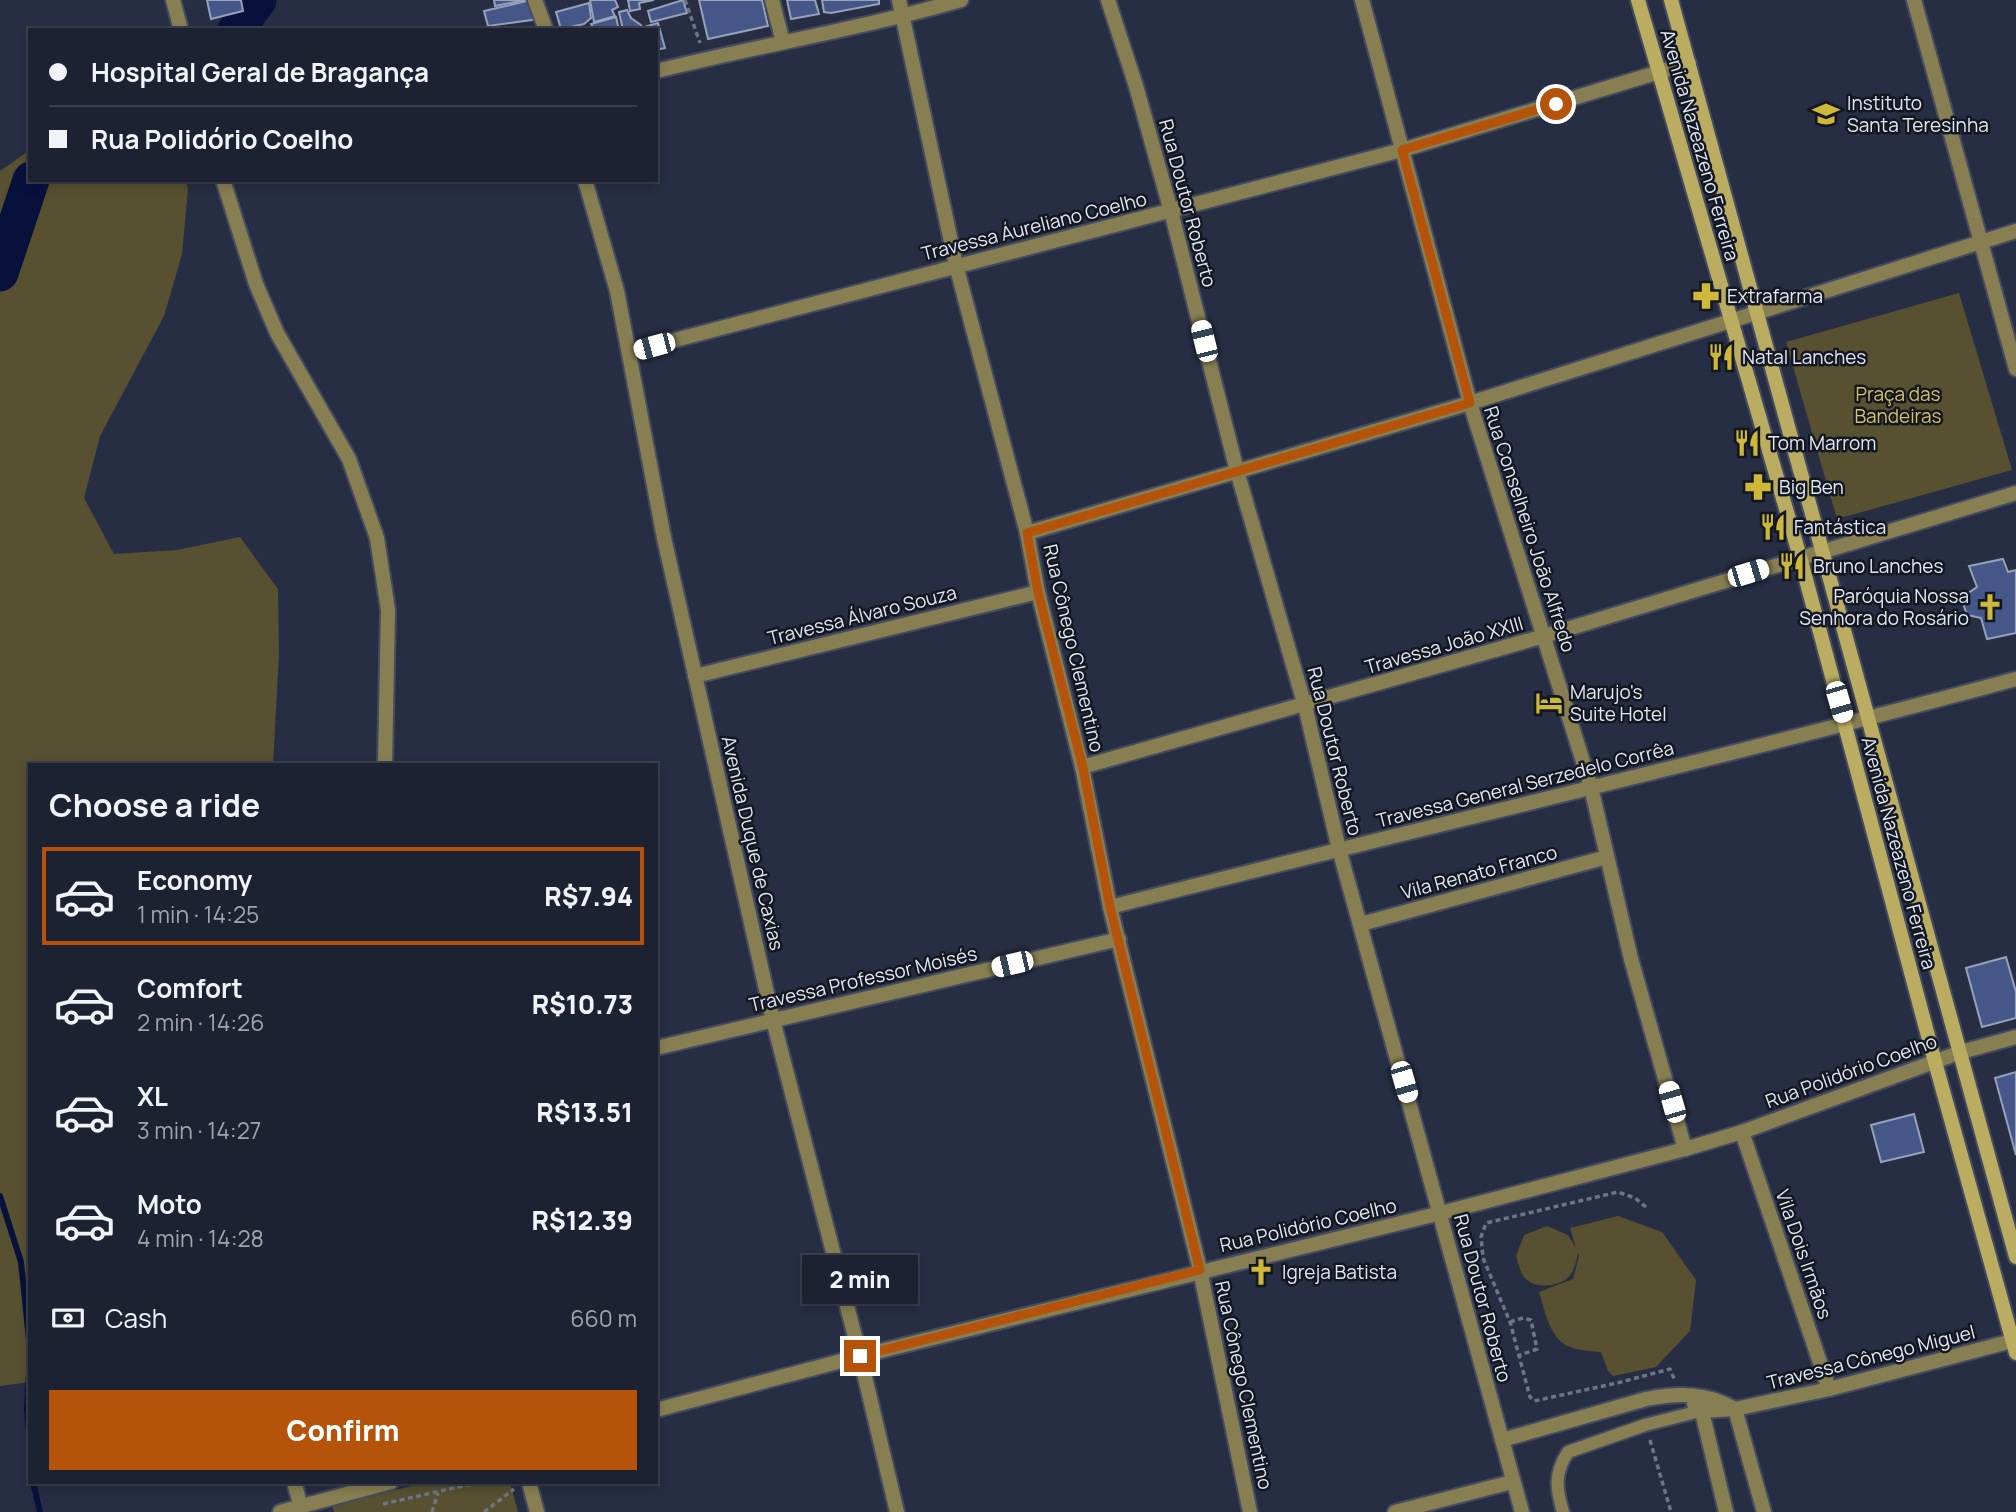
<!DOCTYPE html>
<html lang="en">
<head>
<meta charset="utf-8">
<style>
	body { margin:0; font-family:Manrope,sans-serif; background:#252a3a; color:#f1f3f6; height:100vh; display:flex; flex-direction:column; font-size:26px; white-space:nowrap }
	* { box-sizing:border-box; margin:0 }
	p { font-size:23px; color:#a0a4ac }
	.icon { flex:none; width:38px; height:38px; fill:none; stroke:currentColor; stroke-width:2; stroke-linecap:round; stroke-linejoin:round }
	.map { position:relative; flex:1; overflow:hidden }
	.details { position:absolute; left:28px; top:763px; width:630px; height:721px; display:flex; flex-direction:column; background:#1d2232; border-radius:0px; box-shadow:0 4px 10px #0003,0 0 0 2px #3b3f4d }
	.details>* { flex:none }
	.hud { position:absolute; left:28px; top:28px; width:630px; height:154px; border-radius:0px; box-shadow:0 4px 10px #0003,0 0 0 2px #3b3f4d; display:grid; align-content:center; height:154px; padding:0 21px; background:#1d2232 }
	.end { position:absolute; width:32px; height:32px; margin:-16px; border:9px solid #b45309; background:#fff; box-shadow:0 0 0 4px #fff }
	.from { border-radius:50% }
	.bubble { position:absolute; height:49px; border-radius:0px; background:#1d2232; box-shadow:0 4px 10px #0003,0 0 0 2px #3b3f4d; font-size:23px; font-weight:800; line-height:49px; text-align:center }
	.car { position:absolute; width:21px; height:42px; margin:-21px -10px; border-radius:9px; box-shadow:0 0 5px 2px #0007; background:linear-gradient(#fff 24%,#345 0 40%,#fff 0 76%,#345 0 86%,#fff 0) }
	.hud b { display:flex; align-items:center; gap:24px; height:66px; font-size:26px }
	.hud b+b { border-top:2px solid #3b3f4d }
	.hud i { width:18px; height:18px; background:#f1f3f6 }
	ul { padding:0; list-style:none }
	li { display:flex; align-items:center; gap:21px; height:98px; margin:0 14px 10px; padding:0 7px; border:4px solid transparent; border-radius:0px }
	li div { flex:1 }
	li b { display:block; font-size:26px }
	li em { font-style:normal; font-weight:800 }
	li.active { border-color:#b45309 }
	li>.icon { width:63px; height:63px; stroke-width:1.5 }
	h2 { padding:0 21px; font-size:32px; line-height:84px }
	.pay { display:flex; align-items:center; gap:18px; height:77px; padding:0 21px; font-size:26px }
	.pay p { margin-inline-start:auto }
	.action { display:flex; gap:14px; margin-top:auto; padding:14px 21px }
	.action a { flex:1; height:80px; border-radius:0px; background:#b45309; color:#fff; font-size:28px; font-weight:800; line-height:80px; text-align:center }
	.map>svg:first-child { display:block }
	.green { fill:#575131 }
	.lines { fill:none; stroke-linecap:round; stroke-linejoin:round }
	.stream { stroke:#07113b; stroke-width:6 }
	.river { stroke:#07113b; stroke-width:37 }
	.building { fill:#455788; stroke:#96a1ba; stroke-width:2 }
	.service-casing { stroke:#454c5f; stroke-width:16 }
	.minor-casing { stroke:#454c5f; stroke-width:18 }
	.tertiary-casing { stroke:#454c5f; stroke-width:18 }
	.secondary-casing { stroke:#454c5f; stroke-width:18 }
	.path { stroke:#6e7586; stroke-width:3.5; stroke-dasharray:5 3.5; stroke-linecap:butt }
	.service { stroke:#877f52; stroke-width:12 }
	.minor { stroke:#877f52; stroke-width:14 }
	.tertiary { stroke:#877f52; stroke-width:14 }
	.secondary { stroke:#baac61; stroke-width:14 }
	.route { stroke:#b45309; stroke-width:9 }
	.labels { text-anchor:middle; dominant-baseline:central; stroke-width:5; stroke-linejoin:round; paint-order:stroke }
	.poi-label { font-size:19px; fill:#e1e7f4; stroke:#131720; text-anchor:start }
	.street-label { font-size:19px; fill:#e1e7f4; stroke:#131720 }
	.park-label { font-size:19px; fill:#d2c167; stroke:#131720 }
</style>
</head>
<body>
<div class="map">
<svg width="2016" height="1512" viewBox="0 0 2016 1512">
	<rect width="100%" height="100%" fill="#272e43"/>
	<g class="green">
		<polygon points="30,150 30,180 186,180 188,189 182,254 164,316 100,436 84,498 114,554 177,550 240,537 278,589 279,654 273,765 30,765 30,1382 0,1386 0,171"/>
		<polygon points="1959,293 2012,470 1837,519 1786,342"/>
		<path d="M1618 1216 1662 1232 1696 1280 1690 1331 1656 1367 1613 1376 1608 1371 1601 1352C1592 1351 1582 1351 1573 1348 1550 1342 1545 1311 1539 1292L1573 1279 1579 1256 1578 1253C1577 1258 1575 1268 1571 1274 1562 1287 1536 1290 1525 1278 1520 1273 1518 1262 1516 1256L1524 1235 1547 1226 1568 1235 1576 1248 1570 1228Z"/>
		<polygon points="428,1482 510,1482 518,1512 334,1512 332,1505"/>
	</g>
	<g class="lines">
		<g class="stream">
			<polyline points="0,1196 21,1262 30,1349"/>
			<polyline points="30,1356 27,1409 30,1442"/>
			<polyline points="33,1482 40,1512"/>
		</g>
		<g class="river">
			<polyline points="236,30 258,0"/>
			<polyline points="0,273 31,180"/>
		</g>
	</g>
	<g class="building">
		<polygon points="207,0 241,0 243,11 211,19"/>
		<polygon points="494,0 525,0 495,6"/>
		<polygon points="531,0 536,16 532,20 488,26 484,11"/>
		<polygon points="590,0 615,0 618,7 612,10 615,16 594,22"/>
		<polygon points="628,0 654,0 639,3 640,9 630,11"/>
		<polygon points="683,0 687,13 651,22 648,11"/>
		<polygon points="699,0 762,0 768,26 708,39"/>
		<polygon points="787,0 815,0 819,14 791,19"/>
		<polygon points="822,0 879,0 879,4 831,13 824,12"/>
		<polygon points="589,3 591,18 584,24 561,29 556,12"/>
		<polygon points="627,10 631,18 641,25 642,30 623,30 619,12"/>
		<polygon points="616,17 619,30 595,30 591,24"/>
		<polygon points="658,23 665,48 656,50 656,30 644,30 644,27"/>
		<polygon points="2003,559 2008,572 2016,570 2016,633 1987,639 1981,618 1967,615 1961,598 1977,587 1969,566"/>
		<polygon points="2006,957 2016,992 2016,1018 1982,1027 1966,968"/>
		<polygon points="2016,1072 2016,1155 1995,1078"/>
		<polygon points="1914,1114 1924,1152 1881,1162 1871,1125"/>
	</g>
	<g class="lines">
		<defs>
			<path id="service" d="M1563 1512C1556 1489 1554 1473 1568 1452L1645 1425 1700 1411"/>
			<g id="minor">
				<polyline points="173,0 181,30"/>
				<polyline points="535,0 546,30"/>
				<polyline points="772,0 783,42"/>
				<polyline points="899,0 956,265 1027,533 1038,592 1082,767 1110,907 1200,1270 1250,1512"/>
				<polyline points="1108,0 1136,86 1171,211 1237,471 1305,706 1339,849 1522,1512"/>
				<polyline points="1362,0 1470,403 1591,787 1631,959 1685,1149"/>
				<polyline points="1914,0 2016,369"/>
				<path d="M656 71C757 46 860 29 961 0"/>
				<polyline points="223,180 256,284 277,333 349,459 377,538 388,610 385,765"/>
				<polyline points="585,180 617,291 664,538 773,1020 860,1356 897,1512"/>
				<polyline points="629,352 1402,150 1689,63"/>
				<polyline points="1027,533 1470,403 2016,231"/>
				<polyline points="695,676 1038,592"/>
				<polyline points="1082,767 1544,636 2016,493"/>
				<path d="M1110 907C1412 830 1715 760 2016 679"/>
				<polyline points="1361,924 1607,857"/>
				<polyline points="656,1048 1119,939"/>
				<polyline points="1961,1052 2016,1037"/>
				<polyline points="1742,1132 1829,1389"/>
				<polyline points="1694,1404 1703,1416 1726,1512"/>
				<polyline points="1700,1411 1735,1409 1829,1389 2016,1340"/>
				<path d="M1502 1440 1646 1399C1677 1393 1707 1392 1735 1409L1764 1512"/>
				<polyline points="294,1482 301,1507"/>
				<polyline points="529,1482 537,1512"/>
				<polyline points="1395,1512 1512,1482"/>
			</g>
			<g id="tertiary">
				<polyline points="656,1410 860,1356 1441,1213 1685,1149 1742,1132 1961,1052"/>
				<polyline points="280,1512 391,1482"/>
			</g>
			<g id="secondary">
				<polyline points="1638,0 1800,557 1935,1062 2016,1353"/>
				<polyline points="1671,0 2016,1257"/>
			</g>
		</defs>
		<use href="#service" class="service-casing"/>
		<use href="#minor" class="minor-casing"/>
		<use href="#tertiary" class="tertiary-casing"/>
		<use href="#secondary" class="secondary-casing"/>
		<g class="path">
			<polyline points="685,0 700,43"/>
			<polyline points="1646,1207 1635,1198 1618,1192 1486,1223 1481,1237 1483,1258 1510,1322 1530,1397 1534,1401 1617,1383 1670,1369 1675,1381"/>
			<polyline points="1510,1322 1523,1318 1531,1320 1537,1349 1520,1355"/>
			<polyline points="1650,1440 1671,1512"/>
			<polyline points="383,1504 480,1482"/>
			<polyline points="432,1512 438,1493"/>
			<polyline points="484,1512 514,1489"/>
		</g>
		<use href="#service" class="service"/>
		<use href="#minor" class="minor"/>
		<use href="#tertiary" class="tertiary"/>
		<use href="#secondary" class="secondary"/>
	</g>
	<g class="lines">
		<polyline class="route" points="860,1356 1200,1270 1110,907 1083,768 1038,592 1027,533 1470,403 1402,150 1556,104"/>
	</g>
	<defs>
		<symbol id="school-bare" viewBox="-9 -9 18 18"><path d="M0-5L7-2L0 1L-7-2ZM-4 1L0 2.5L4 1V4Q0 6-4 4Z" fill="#cfb837" stroke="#131720" stroke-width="2.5" paint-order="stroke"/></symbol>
		<symbol id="pharmacy-bare" viewBox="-9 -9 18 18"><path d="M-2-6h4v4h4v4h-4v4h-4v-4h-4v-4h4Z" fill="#cfb837" stroke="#131720" stroke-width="2.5" paint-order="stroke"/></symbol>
		<symbol id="restaurant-bare" viewBox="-9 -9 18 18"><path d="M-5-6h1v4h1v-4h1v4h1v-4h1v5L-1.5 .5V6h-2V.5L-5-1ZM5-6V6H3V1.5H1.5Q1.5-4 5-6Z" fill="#cfb837" stroke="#131720" stroke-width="2.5" paint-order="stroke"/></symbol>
		<symbol id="church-bare" viewBox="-9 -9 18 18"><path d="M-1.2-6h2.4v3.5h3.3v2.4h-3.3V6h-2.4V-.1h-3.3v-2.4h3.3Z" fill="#cfb837" stroke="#131720" stroke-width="2.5" paint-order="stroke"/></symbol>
		<symbol id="hotel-bare" viewBox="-9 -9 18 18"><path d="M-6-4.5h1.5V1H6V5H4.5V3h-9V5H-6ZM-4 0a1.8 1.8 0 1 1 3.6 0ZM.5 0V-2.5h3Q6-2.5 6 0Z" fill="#cfb837" stroke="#131720" stroke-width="2.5" paint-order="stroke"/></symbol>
	</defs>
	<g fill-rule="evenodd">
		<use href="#school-bare" x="1807" y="95" width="38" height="38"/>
		<use href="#pharmacy-bare" x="1687" y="277" width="38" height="38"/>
		<use href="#restaurant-bare" x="1702" y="338" width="38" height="38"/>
		<use href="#restaurant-bare" x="1728" y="424" width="38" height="38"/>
		<use href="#pharmacy-bare" x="1739" y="468" width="38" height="38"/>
		<use href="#restaurant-bare" x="1754" y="508" width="38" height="38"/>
		<use href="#restaurant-bare" x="1773" y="547" width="38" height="38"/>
		<use href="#church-bare" x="1971" y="588" width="38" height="38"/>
		<use href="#hotel-bare" x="1530" y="684" width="38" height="38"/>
		<use href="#church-bare" x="1242" y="1253" width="38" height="38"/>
	</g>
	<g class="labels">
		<g class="poi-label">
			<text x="1847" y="103">Instituto<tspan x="1847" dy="22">Santa Teresinha</tspan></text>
			<text x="1727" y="296">Extrafarma</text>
			<text x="1742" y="357">Natal Lanches</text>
			<text x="1768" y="443">Tom Marrom</text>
			<text x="1779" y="487">Big Ben</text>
			<text x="1794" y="527">Fantástica</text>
			<text x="1813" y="566">Bruno Lanches</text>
			<text x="1969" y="596" text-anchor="end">Paróquia Nossa<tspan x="1969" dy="22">Senhora do Rosário</tspan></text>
			<text x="1570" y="692">Marujo's<tspan x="1570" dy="22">Suite Hotel</tspan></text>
			<text x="1282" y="1272">Igreja Batista</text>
		</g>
		<g class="street-label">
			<text transform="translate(1700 145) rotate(74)">Avenida Nazeazeno Ferreira</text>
			<text transform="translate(1188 203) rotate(75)">Rua Doutor Roberto</text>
			<text transform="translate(1034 226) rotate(-14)">Travessa Áureliano Coelho</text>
			<text transform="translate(1530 529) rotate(72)">Rua Conselheiro João Alfredo</text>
			<text transform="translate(862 615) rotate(-14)">Travessa Álvaro Souza</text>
			<text transform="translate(1444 645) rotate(-16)">Travessa João XXIII</text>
			<text transform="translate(1074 648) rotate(77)">Rua Cônego Clementino</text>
			<text transform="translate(1335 751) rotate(76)">Rua Doutor Roberto</text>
			<text transform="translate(1525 784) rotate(-14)">Travessa General Serzedelo Corrêa</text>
			<text transform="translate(753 843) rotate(77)">Avenida Duque de Caxias</text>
			<text transform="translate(1899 853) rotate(75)">Avenida Nazeazeno Ferreira</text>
			<text transform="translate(1479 872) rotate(-15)">Vila Renato Franco</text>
			<text transform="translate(863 979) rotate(-13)">Travessa Professor Moisés</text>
			<text transform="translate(1851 1071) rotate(-20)">Rua Polidório Coelho</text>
			<text transform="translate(1308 1225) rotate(-13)">Rua Polidório Coelho</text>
			<text transform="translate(1804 1254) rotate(71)">Vila Dois Irmãos</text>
			<text transform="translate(1483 1298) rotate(75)">Rua Doutor Roberto</text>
			<text transform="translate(1871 1357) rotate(-14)">Travessa Cônego Miguel</text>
			<text transform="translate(1244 1385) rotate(78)">Rua Cônego Clementino</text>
		</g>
		<g class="park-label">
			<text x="1898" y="394">Praça das<tspan x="1898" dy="22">Bandeiras</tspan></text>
		</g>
	</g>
</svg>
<i class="end from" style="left:1556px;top:104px"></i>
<i class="end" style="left:860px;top:1356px"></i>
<div class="bubble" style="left:802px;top:1255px;width:116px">2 min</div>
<i class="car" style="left:1204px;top:341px;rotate:346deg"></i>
<i class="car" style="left:654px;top:346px;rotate:255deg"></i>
<i class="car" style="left:1748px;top:573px;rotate:73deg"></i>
<i class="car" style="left:1839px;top:702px;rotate:164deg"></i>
<i class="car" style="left:1012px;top:964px;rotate:257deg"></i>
<i class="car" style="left:1404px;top:1082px;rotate:164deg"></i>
<i class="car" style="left:1672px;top:1102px;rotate:344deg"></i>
<div class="hud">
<b><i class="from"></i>Hospital Geral de Bragança</b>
<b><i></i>Rua Polidório Coelho</b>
</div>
<section class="details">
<h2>Choose a ride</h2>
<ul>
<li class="active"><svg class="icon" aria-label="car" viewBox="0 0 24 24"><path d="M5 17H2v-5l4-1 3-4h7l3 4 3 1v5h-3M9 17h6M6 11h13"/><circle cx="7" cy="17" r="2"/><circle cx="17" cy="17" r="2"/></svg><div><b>Economy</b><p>1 min · 14:25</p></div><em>R$7.94</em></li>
<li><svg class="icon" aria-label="car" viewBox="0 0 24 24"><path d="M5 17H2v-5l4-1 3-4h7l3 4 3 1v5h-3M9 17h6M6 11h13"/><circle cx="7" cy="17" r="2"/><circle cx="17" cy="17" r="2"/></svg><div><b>Comfort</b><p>2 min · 14:26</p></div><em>R$10.73</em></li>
<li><svg class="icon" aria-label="car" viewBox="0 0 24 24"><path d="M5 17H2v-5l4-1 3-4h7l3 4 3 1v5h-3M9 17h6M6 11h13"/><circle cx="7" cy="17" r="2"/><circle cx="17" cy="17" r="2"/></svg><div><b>XL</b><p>3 min · 14:27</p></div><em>R$13.51</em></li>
<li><svg class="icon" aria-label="car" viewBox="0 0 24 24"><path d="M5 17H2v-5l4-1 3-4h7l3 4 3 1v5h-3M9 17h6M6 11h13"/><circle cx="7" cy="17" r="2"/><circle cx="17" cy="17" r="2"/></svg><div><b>Moto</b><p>4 min · 14:28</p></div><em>R$12.39</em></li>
</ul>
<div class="pay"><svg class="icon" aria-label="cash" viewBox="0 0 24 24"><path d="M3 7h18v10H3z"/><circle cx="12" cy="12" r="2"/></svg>Cash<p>660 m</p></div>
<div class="action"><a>Confirm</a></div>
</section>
</div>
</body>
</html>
